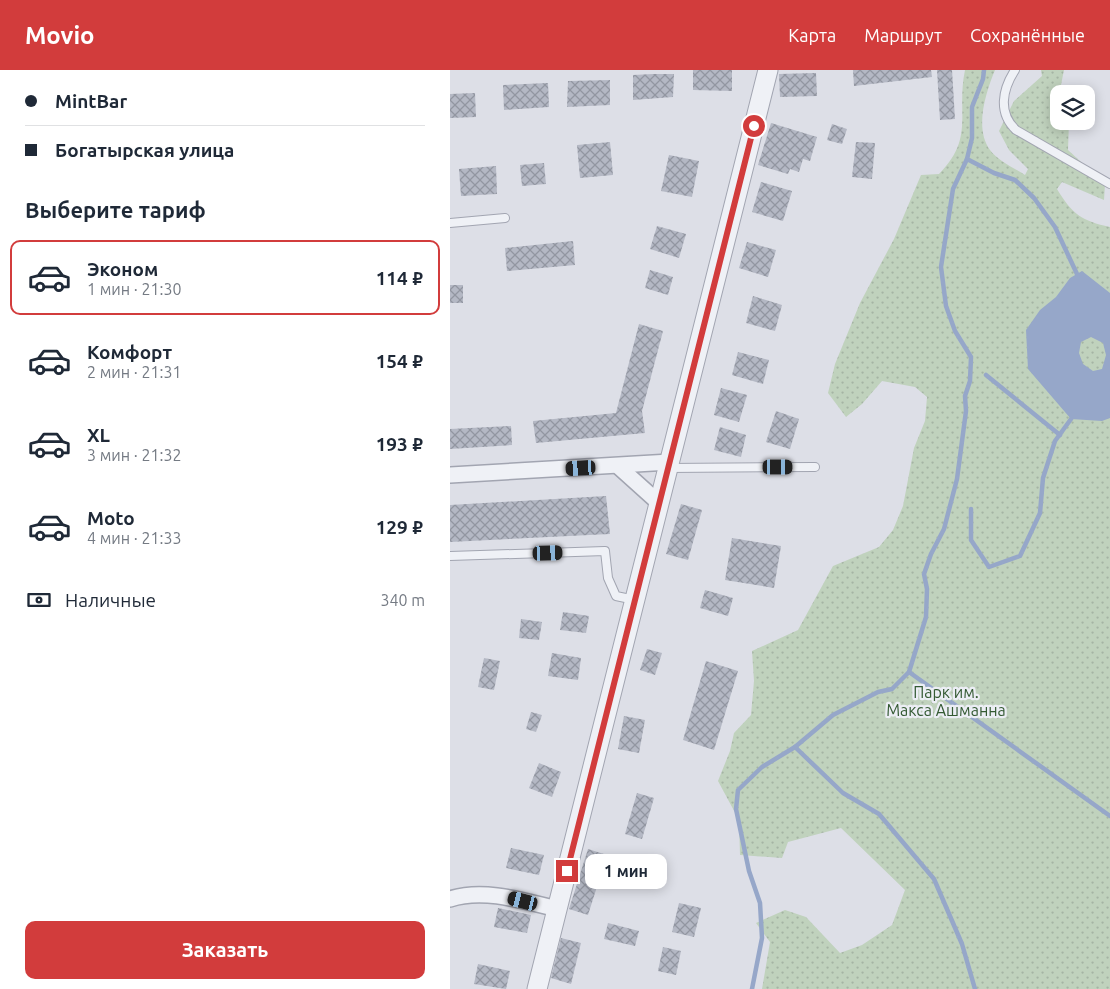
<!DOCTYPE html>
<html lang="ru">
<head>
<meta charset="utf-8">
<style>
	body { margin:0; font-family:Ubuntu,sans-serif; background:#f2f2f3; color:#1f2937; height:100vh; display:flex; flex-direction:column; font-size:19px; white-space:nowrap }
	* { box-sizing:border-box; margin:0 }
	p { font-size:16px; color:#747a83 }
	.icon { flex:none; width:28px; height:28px; fill:none; stroke:currentColor; stroke-width:2; stroke-linecap:round; stroke-linejoin:round }
	.map { position:relative; flex:1; overflow:hidden }
	.panel { display:flex; flex-direction:column; background:#fff; width:450px }
	.panel>* { flex:none }
	.guide { display:grid; align-content:center; height:110px; padding:0 25px; background:#fff }
	.buttons { position:absolute; left:600px; top:15px; display:grid; gap:10px }
	.buttons a { display:grid; place-items:center; width:45px; height:45px; border-radius:10px; background:#fff; box-shadow:0 2px 12px #0003; font-size:25px }
	.end { position:absolute; width:22px; height:22px; margin:-11px; border:6px solid #d23c3c; background:#fff; box-shadow:0 0 0 2px #fff }
	.from { border-radius:50% }
	.bubble { position:absolute; height:35px; border-radius:10px; background:#fff; box-shadow:0 2px 12px #0003; font-size:16px; font-weight:700; line-height:35px; text-align:center }
	.car { position:absolute; width:15px; height:30px; margin:-15px -8px; border-radius:6px; box-shadow:0 0 4px 1px #0007; background:linear-gradient(#222 24%,#8ab4d8 0 40%,#222 0 76%,#8ab4d8 0 86%,#222 0) }
	.guide b { display:flex; align-items:center; gap:18px; height:48px; font-size:19px }
	.guide b+b { border-top:1px solid #e0e1e3 }
	.guide i { width:12px; height:12px; background:#1f2937 }
	ul { padding:0; list-style:none }
	li { display:flex; align-items:center; gap:15px; height:75px; margin:0 10px 8px; padding:0 15px; border:2px solid transparent; border-radius:10px }
	li div { flex:1 }
	li b { display:block; font-size:19px }
	li em { font-style:normal; font-weight:700 }
	li.current { border-color:#d23c3c }
	li>.icon { width:45px; height:45px; stroke-width:1.5 }
	h2 { padding:0 25px; font-size:22px; line-height:60px }
	.pay { display:flex; align-items:center; gap:12px; height:55px; padding:0 25px; font-size:19px }
	.pay p { margin-inline-start:auto }
	.primary-button { display:flex; gap:10px; margin-top:auto; padding:10px 25px }
	.primary-button a { flex:1; height:58px; border-radius:10px; background:#d23c3c; color:#fff; font-size:20px; font-weight:700; line-height:58px; text-align:center }
	header { display:flex; align-items:center; gap:30px; box-sizing:border-box; height:70px; padding:0 25px; background:#d23c3c; color:#fff }
	header strong { font-size:24px }
	nav { display:flex; gap:28px; margin-inline-start:auto; font-size:18px }
	main { display:flex; flex:1; min-height:0 }
	.map>svg:first-child { display:block }
	.park { fill:url(#park-dots) }
	.water { fill:#96a7c9; fill-rule:evenodd }
	.lines { fill:none; stroke-linecap:round; stroke-linejoin:round }
	.stream { stroke:#96a7c9; stroke-width:4.5 }
	.building { fill:url(#building-cross-hatch) }
	.service-casing { stroke:#a2a5b1; stroke-width:10 }
	.minor-casing { stroke:#a2a5b1; stroke-width:18 }
	.tertiary-casing { stroke:#a2a5b1; stroke-width:21 }
	.service { stroke:#eff1f6; stroke-width:8 }
	.minor { stroke:#eff1f6; stroke-width:15 }
	.tertiary { stroke:#eff1f6; stroke-width:19 }
	.route { stroke:#d23c3c; stroke-width:6 }
	.labels { text-anchor:middle; dominant-baseline:central; stroke-width:4.5; stroke-linejoin:round; paint-order:stroke }
	.park-label { font-size:16px; fill:#345a33; stroke:#eceef5 }
</style>
</head>
<body>
<header>
<strong>Movio</strong>
<nav><a>Карта</a><a>Маршрут</a><a>Сохранённые</a></nav>
</header>
<main>
<section class="panel">
<div class="guide">
<b><i class="from"></i>MintBar</b>
<b><i></i>Богатырская улица</b>
</div>
<h2>Выберите тариф</h2>
<ul>
<li class="current"><svg class="icon" aria-label="car" viewBox="0 0 24 24"><path d="M5 17H2v-5l4-1 3-4h7l3 4 3 1v5h-3M9 17h6M6 11h13"/><circle cx="7" cy="17" r="2"/><circle cx="17" cy="17" r="2"/></svg><div><b>Эконом</b><p>1 мин · 21:30</p></div><em>114 ₽</em></li>
<li><svg class="icon" aria-label="car" viewBox="0 0 24 24"><path d="M5 17H2v-5l4-1 3-4h7l3 4 3 1v5h-3M9 17h6M6 11h13"/><circle cx="7" cy="17" r="2"/><circle cx="17" cy="17" r="2"/></svg><div><b>Комфорт</b><p>2 мин · 21:31</p></div><em>154 ₽</em></li>
<li><svg class="icon" aria-label="car" viewBox="0 0 24 24"><path d="M5 17H2v-5l4-1 3-4h7l3 4 3 1v5h-3M9 17h6M6 11h13"/><circle cx="7" cy="17" r="2"/><circle cx="17" cy="17" r="2"/></svg><div><b>XL</b><p>3 мин · 21:32</p></div><em>193 ₽</em></li>
<li><svg class="icon" aria-label="car" viewBox="0 0 24 24"><path d="M5 17H2v-5l4-1 3-4h7l3 4 3 1v5h-3M9 17h6M6 11h13"/><circle cx="7" cy="17" r="2"/><circle cx="17" cy="17" r="2"/></svg><div><b>Moto</b><p>4 мин · 21:33</p></div><em>129 ₽</em></li>
</ul>
<div class="pay"><svg class="icon" aria-label="cash" viewBox="0 0 24 24"><path d="M3 7h18v10H3z"/><circle cx="12" cy="12" r="2"/></svg>Наличные<p>340 m</p></div>
<div class="primary-button"><a>Заказать</a></div>
</section>
<div class="map">
<svg width="660" height="919" viewBox="0 0 660 919">
	<defs>
		<pattern id="park-dots" width="8" height="8" patternUnits="userSpaceOnUse" patternTransform="scale(1.25)"><rect width="8" height="8" fill="#c0d2bd"/><path d="M2 2h.1M6 6h.1" fill="none" stroke="#a5b4a4" stroke-width="1.8" stroke-linecap="round"/></pattern>
		<pattern id="building-cross-hatch" width="8" height="8" patternUnits="userSpaceOnUse" patternTransform="scale(1.25)"><rect width="8" height="8" fill="#b4b8c4"/><path d="M0 0l8 8M0 8l8-8" fill="none" stroke="#9296a1"/></pattern>
	</defs>
	<rect width="100%" height="100%" fill="#dddfe7"/>
	<path class="park" d="M515 0H545C536 22 524 58 540 80 547 90 564 98 575 105L578 99 559 80 549 61 564 31 592 6 591 0H614L611 15 615 24H609V51H619L618 80 655 114 654 130 612 112 607 119C622 144 632 151 660 157V919H312L320 872 306 853 335 840 356 847 390 883 412 875 442 855 455 820 391 758 338 772 332 788 290 785 289 750 268 711 280 681 284 663 301 645 304 611 302 581 348 560 383 496 429 477 443 460 453 436 464 378 475 351 477 327 465 317 432 311 412 334 396 347 378 323 385 294 410 233 444 169 471 105 489 104C525 68 506 43 515 0Z"/>
	<path class="water" d="M632 201 660 223V348L652 351 621 349 578 299 576 260 590 240 606 227 620 208ZM641 267 653 273 656 285 652 299 643 301 633 294 629 283 631 272Z"/>
	<g class="lines">
		<g class="stream">
			<polyline points="517,89 544,103 565,110 584,128 605,157 627,204"/>
			<polyline points="536,305 610,365"/>
			<polyline points="521,439 521,470 539,497 570,486 590,443 593,408 605,371 621,349"/>
			<polyline points="459,602 660,746"/>
			<polyline points="345,677 393,723 429,744 484,809 512,874 525,919"/>
			<polyline points="302,919 312,868 310,833 299,801 286,739 288,720 312,697 345,677 383,645 428,622 442,619 459,602 476,547 477,519 474,504 481,484 494,459 507,409 516,341 515,326 520,311 521,287 505,261 496,236 491,197 503,119 517,89 522,68 522,37 533,9 534,0"/>
		</g>
	</g>
	<g class="building">
		<polygon points="243,0 282,0 282,21 243,20"/>
		<polygon points="403,0 481,0 482,7 404,16"/>
		<polygon points="487,0 502,0 505,49 490,50"/>
		<polygon points="366,3 367,26 330,27 329,4"/>
		<polygon points="203,4 224,4 223,27 183,30 183,5"/>
		<polygon points="160,10 160,35 117,37 118,11"/>
		<polygon points="98,13 99,37 54,40 53,15"/>
		<polygon points="25,23 26,47 0,48 0,24"/>
		<polygon points="321,53 367,67 360,91 353,89 349,102 340,99 338,104 308,95"/>
		<polygon points="382,54 397,59 392,74 377,70"/>
		<polygon points="160,72 163,105 130,108 127,75"/>
		<polygon points="406,72 425,73 422,109 402,107"/>
		<polygon points="219,85 249,91 242,127 211,121"/>
		<polygon points="94,93 96,114 72,116 70,95"/>
		<polygon points="46,96 47,124 11,126 9,99"/>
		<polygon points="311,112 342,121 333,151 302,142"/>
		<polygon points="207,156 236,164 229,188 200,179"/>
		<polygon points="123,171 125,195 57,201 55,178"/>
		<polygon points="297,172 326,180 318,207 289,198"/>
		<polygon points="200,200 223,207 218,225 195,218"/>
		<rect x="0" y="215" width="13" height="18"/>
		<polygon points="303,226 332,235 325,261 296,253"/>
		<polygon points="189,254 213,261 192,341 195,363 86,373 83,351 166,343"/>
		<polygon points="288,282 319,290 313,314 282,305"/>
		<polygon points="271,318 297,325 289,352 264,345"/>
		<polygon points="326,341 349,349 340,379 316,372"/>
		<polygon points="61,356 62,375 0,379 0,359"/>
		<polygon points="270,357 296,365 291,387 264,380"/>
		<polygon points="156,426 160,464 0,472 0,435"/>
		<polygon points="231,434 252,440 238,490 216,484"/>
		<polygon points="282,468 331,476 324,518 275,510"/>
		<polygon points="255,520 283,528 278,546 250,538"/>
		<polygon points="113,542 139,546 136,563 110,560"/>
		<polygon points="71,549 92,552 89,570 69,568"/>
		<polygon points="197,579 212,583 205,605 190,600"/>
		<polygon points="102,583 131,588 128,610 98,606"/>
		<polygon points="34,588 50,591 44,620 28,617"/>
		<polygon points="256,591 288,601 264,680 233,670"/>
		<polygon points="81,642 92,645 86,662 76,659"/>
		<polygon points="174,646 195,650 189,683 168,679"/>
		<polygon points="89,693 111,702 102,727 79,718"/>
		<polygon points="187,723 204,728 192,769 175,764"/>
		<polygon points="61,778 94,785 89,805 56,798"/>
		<polygon points="138,779 157,785 138,845 119,839"/>
		<polygon points="229,833 251,838 244,867 222,862"/>
		<polygon points="48,838 81,845 77,863 44,857"/>
		<polygon points="158,853 189,861 185,876 154,869"/>
		<polygon points="111,868 131,873 121,914 101,908"/>
		<polygon points="213,877 231,881 226,905 208,901"/>
		<polygon points="28,894 60,901 56,919 24,914"/>
	</g>
	<g class="lines">
		<defs>
			<g id="service">
				<path d="M565 0C552 20 548 43 566 60L660 114"/>
				<polyline points="0,153 55,148"/>
				<polyline points="218,398 365,397"/>
				<polyline points="0,486 155,481 158,508 166,526 185,530"/>
			</g>
			<g id="minor">
				<polyline points="169,397 209,433"/>
				<polyline points="0,405 220,392"/>
				<path d="M0 829C34 818 74 831 107 839"/>
			</g>
			<polyline id="tertiary" points="87,919 318,0"/>
		</defs>
		<use href="#service" class="service-casing"/>
		<use href="#minor" class="minor-casing"/>
		<use href="#tertiary" class="tertiary-casing"/>
		<use href="#service" class="service"/>
		<use href="#minor" class="minor"/>
		<use href="#tertiary" class="tertiary"/>
	</g>
	<g class="lines">
		<polyline class="route" points="117,801 304,56"/>
	</g>
	<g class="labels">
		<g class="park-label">
			<text x="496" y="622">Парк им.<tspan x="496" dy="18">Макса Ашманна</tspan></text>
		</g>
	</g>
</svg>
<div class="buttons">
<a><svg class="icon" aria-label="layers" viewBox="0 0 24 24"><path d="M12 4l9 5-9 5-9-5zM3 14l9 5 9-5"/></svg></a>
</div>
<i class="end from" style="left:304px;top:56px"></i>
<i class="end" style="left:117px;top:801px"></i>
<div class="bubble" style="left:135px;top:784px;width:82px">1 мин</div>
<i class="car" style="left:328px;top:397px;rotate:90deg"></i>
<i class="car" style="left:131px;top:398px;rotate:267deg"></i>
<i class="car" style="left:98px;top:483px;rotate:88deg"></i>
<i class="car" style="left:73px;top:831px;rotate:284deg"></i>
</div>
</main>
</body>
</html>
